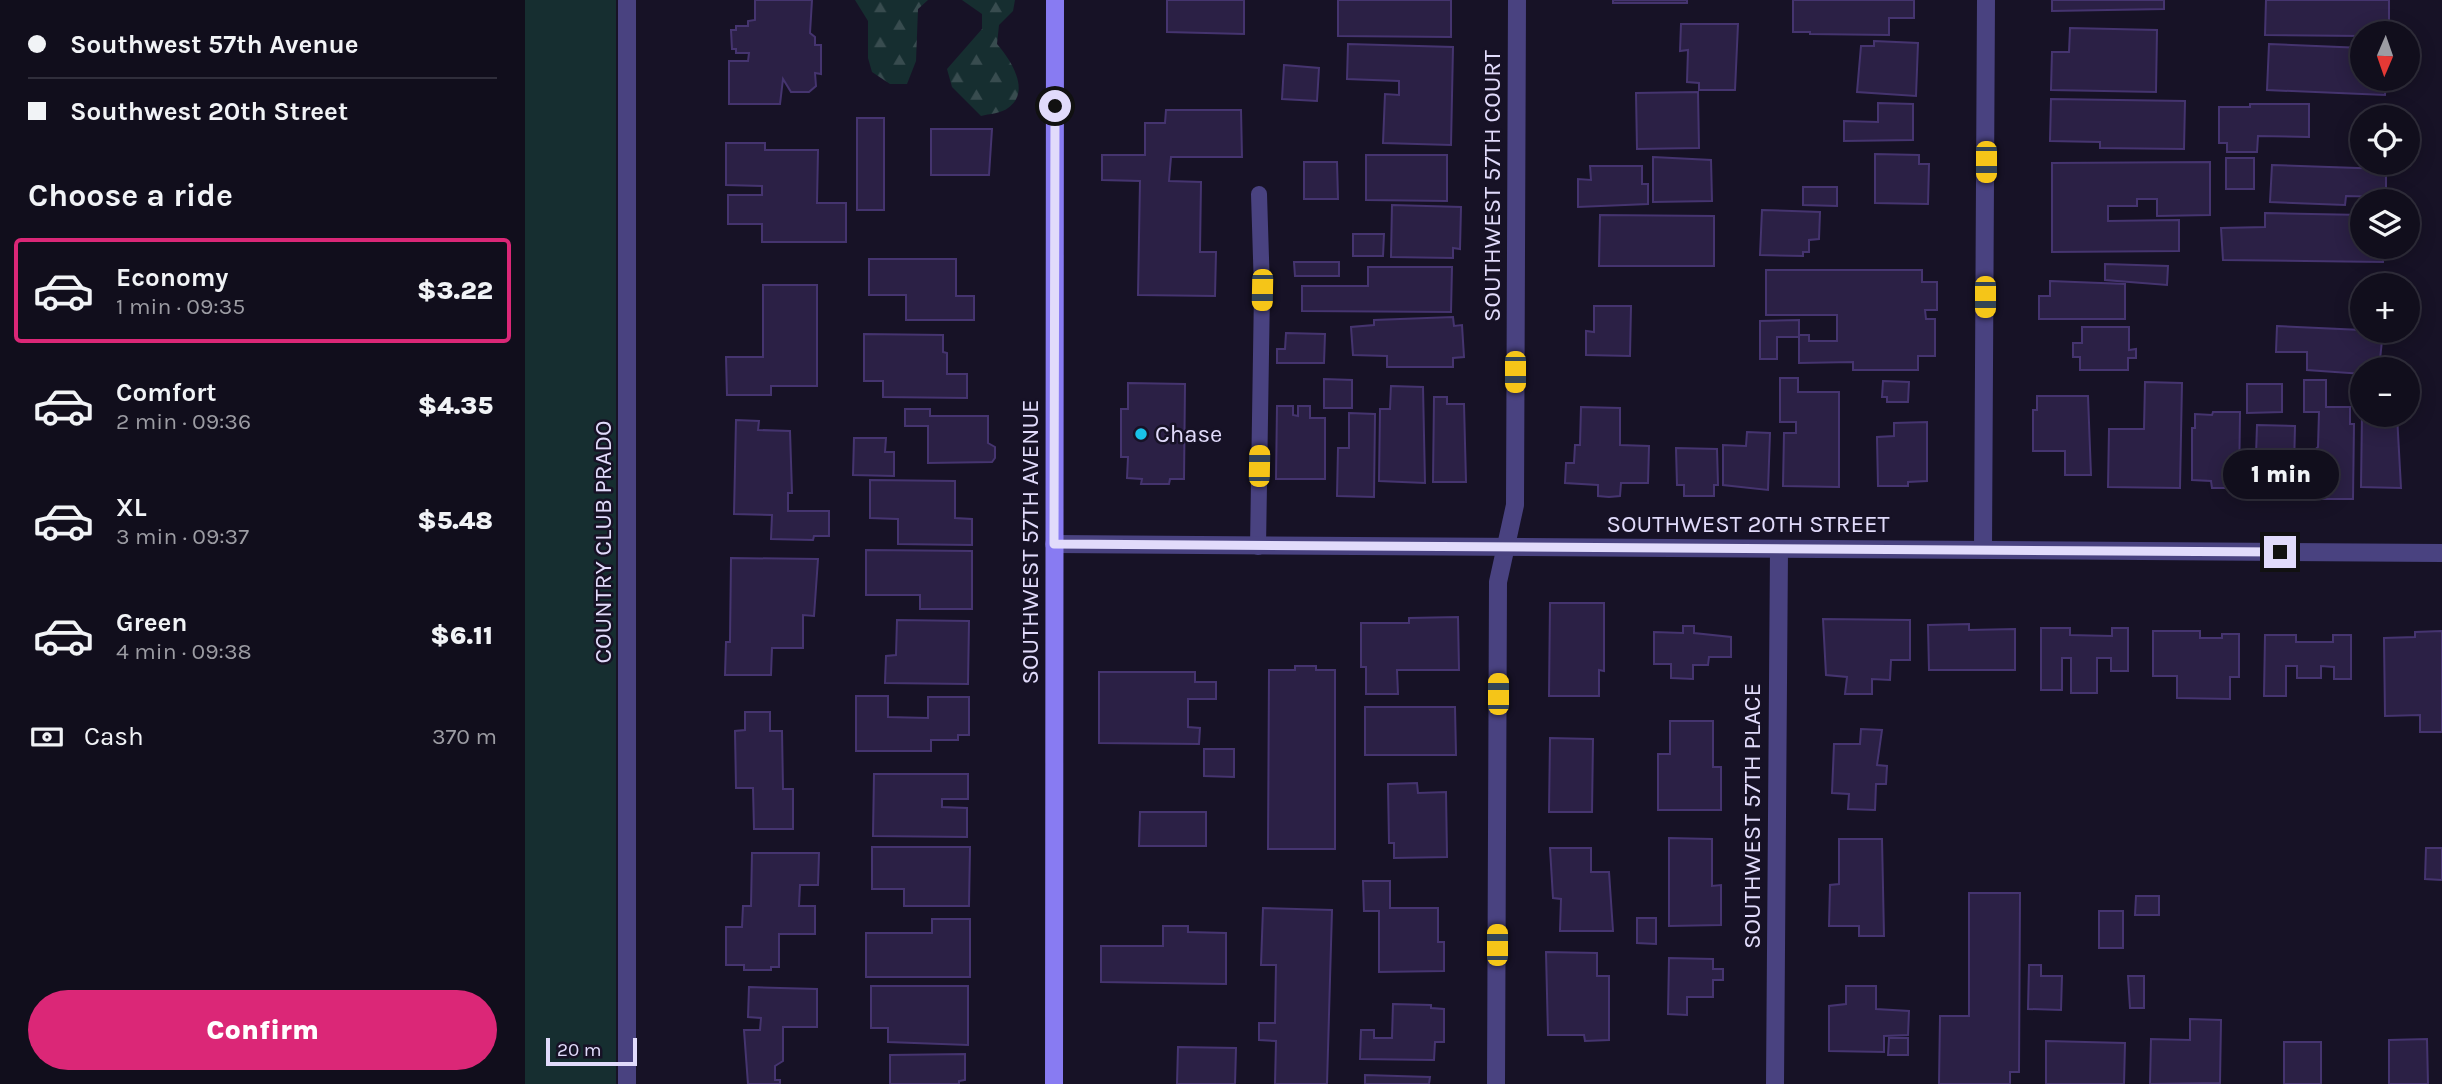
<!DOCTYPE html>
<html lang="en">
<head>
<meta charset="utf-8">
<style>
	body { margin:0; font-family:Karla,sans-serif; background:#1a1725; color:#f1f3f6; height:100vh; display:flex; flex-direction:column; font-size:26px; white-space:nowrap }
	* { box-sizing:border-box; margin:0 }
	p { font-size:23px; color:#9c9ca3 }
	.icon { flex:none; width:38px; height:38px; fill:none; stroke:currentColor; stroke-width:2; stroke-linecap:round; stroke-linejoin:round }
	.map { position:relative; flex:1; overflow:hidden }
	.panel { display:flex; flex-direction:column; background:#110e1c; width:525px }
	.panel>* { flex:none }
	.hud { display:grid; align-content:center; height:154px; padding:0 28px; background:#110e1c }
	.needle { width:46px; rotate:182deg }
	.fabs { position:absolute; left:1825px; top:21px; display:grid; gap:14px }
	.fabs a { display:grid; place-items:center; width:70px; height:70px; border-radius:50%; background:#110e1c; box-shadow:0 4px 18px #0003,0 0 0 2px #302e3b; font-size:35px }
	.scale { position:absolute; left:21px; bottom:18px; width:91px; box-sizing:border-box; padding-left:7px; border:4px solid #e1dbfb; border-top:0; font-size:19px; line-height:24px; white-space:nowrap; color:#e1dbfb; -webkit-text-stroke:5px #171226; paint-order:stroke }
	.end { position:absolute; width:32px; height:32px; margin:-16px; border:9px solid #e1dbfb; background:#111; box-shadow:0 0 0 4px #111 }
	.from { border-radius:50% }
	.bubble { position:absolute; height:49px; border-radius:24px; background:#110e1c; box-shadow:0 4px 18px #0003,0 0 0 2px #302e3b; font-size:23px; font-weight:800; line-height:49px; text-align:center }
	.car { position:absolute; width:21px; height:42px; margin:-21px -10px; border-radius:9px; box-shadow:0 0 5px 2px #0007; background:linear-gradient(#f5c518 24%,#345 0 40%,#f5c518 0 76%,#345 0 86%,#f5c518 0) }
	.hud b { display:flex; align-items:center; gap:24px; height:66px; font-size:26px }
	.hud b+b { border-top:2px solid #302e3b }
	.hud i { width:18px; height:18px; background:#f1f3f6 }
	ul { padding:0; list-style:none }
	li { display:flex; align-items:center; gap:21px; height:105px; margin:0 14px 10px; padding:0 14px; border:4px solid transparent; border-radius:7px }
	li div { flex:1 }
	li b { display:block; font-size:26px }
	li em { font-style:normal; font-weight:800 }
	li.selected { border-color:#db2777 }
	li>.icon { width:63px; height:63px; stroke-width:1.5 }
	h2 { padding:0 28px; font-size:32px; line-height:84px }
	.pay { display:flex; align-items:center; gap:18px; height:77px; padding:0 28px; font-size:26px }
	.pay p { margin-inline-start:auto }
	.button { display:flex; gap:14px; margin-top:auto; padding:14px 28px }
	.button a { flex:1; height:80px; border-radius:42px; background:#db2777; color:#fff; font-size:28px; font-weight:800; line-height:80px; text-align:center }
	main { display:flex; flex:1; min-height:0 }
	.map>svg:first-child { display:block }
	.green { fill:#162e30 }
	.forest { fill:url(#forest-firs) }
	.building { fill:#2b2045; stroke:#45346f; stroke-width:2 }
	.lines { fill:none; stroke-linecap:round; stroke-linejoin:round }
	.service { stroke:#494280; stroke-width:16 }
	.minor { stroke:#494280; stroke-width:18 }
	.secondary { stroke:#887bf2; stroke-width:18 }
	.route { stroke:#e1dbfb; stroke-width:9 }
	.poi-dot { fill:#19c2e9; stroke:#171226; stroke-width:2.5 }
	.labels { text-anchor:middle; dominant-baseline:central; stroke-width:5; stroke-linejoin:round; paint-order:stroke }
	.street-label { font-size:24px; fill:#e1dbfb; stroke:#171226 }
	.poi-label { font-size:24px; fill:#e1dbfb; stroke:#171226; text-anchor:start }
</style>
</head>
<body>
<main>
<section class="panel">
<div class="hud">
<b><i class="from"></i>Southwest 57th Avenue</b>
<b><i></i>Southwest 20th Street</b>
</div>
<h2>Choose a ride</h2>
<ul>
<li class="selected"><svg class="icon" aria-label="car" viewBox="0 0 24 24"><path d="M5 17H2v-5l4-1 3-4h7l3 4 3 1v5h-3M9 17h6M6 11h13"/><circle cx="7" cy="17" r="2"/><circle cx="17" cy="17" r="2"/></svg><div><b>Economy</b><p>1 min · 09:35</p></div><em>$3.22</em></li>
<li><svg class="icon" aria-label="car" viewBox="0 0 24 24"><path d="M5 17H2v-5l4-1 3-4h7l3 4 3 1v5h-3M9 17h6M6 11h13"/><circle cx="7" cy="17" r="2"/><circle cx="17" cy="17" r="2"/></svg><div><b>Comfort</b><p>2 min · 09:36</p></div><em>$4.35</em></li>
<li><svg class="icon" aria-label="car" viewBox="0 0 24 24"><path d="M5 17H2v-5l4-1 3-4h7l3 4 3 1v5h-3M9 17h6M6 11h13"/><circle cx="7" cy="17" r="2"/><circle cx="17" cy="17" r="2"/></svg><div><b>XL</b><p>3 min · 09:37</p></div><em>$5.48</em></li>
<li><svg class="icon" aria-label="car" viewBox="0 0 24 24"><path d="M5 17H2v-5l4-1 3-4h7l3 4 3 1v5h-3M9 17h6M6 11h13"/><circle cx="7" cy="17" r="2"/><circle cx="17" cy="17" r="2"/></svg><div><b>Green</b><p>4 min · 09:38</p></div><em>$6.11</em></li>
</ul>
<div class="pay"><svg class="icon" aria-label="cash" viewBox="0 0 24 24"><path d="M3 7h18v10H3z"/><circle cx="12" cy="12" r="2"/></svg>Cash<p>370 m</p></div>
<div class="button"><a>Confirm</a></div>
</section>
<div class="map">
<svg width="1917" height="1084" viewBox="0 0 1917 1084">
	<defs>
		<pattern id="forest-firs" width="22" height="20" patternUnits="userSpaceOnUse" patternTransform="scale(1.75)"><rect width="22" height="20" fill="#162e30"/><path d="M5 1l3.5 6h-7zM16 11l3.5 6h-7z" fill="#384c4f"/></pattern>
	</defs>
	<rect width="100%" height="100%" fill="#171226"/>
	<rect class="green" x="0" y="0" width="91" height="1084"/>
	<g class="forest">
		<polygon points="330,0 403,0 393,9 391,61 382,84 365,84 347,72 343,58 343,21"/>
		<path d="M437 0H490L488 11 474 25 472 44C485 59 507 91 483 108 477 113 464 114 456 116L427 87 422 69 457 29V14Z"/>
	</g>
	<g class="building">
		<polygon points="230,0 287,0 285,33 290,37 290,45 296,45 296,74 290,73 291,86 284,92 266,92 258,79 255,104 204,104 204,61 223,61 224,53 211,53 211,49 207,49 206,30 211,30 211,26 223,26 223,21 230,20"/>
		<polygon points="642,0 719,0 719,34 642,32"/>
		<polygon points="813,0 926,0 926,37 813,36"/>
		<rect x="1088" y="0" width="74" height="3"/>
		<polygon points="1268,0 1389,0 1389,18 1364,18 1364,35 1285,34 1285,32 1268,32"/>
		<polygon points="1527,0 1639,0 1639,9 1527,11"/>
		<polygon points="1741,0 1864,0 1864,32 1838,32 1838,36 1740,35"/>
		<polygon points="1156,24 1213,24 1210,90 1174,90 1174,83 1162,82 1163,50 1155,51"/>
		<polygon points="1545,28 1632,30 1631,92 1526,90 1527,52 1544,52"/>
		<polygon points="1349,41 1393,43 1391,96 1332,92 1336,46 1349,46"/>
		<polygon points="823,44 928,47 926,145 858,143 860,94 874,95 874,81 822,79"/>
		<polygon points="1744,44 1838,48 1838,79 1861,79 1860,95 1742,90"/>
		<polygon points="759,65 794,68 792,101 757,99"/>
		<polygon points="1173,92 1174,148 1112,149 1111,93"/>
		<polygon points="1526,99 1660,101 1659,149 1575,148 1575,142 1525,141"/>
		<polygon points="1353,103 1388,104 1388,140 1319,141 1319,121 1353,122"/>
		<polygon points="1725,104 1784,104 1784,137 1733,136 1732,152 1702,152 1702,143 1694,143 1694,107 1725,107"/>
		<polygon points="641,110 716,110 717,157 646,157 644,181 676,182 675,252 691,252 690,296 613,295 615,181 577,180 577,155 620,155 620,123 640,123"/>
		<rect x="332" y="118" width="27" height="92"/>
		<polygon points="406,129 467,129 464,175 406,175"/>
		<polygon points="201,143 240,143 240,150 293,150 292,203 321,203 321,242 237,242 237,224 203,224 203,195 237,195 237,186 201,185"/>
		<polygon points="1350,154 1394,155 1394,164 1404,164 1403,204 1350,203"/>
		<polygon points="841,155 922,155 922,201 841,200"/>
		<polygon points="1128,157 1186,160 1187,201 1128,202"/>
		<rect x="1701" y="158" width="28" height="31"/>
		<polygon points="779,162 812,162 813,199 779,199"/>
		<polygon points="1685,162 1685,215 1632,216 1632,199 1612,199 1612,206 1583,206 1583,221 1654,220 1654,251 1527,252 1527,163"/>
		<polygon points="1747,165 1861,169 1861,197 1821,196 1820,205 1745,202"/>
		<polygon points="1065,166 1117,166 1117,184 1123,184 1123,204 1053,207 1053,179 1066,180"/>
		<polygon points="1278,187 1312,187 1312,206 1278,205"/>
		<polygon points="867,205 936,207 935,249 928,248 928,258 866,257"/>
		<polygon points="1237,210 1295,212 1294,239 1284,240 1284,252 1278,252 1278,256 1235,255"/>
		<polygon points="1740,213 1838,215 1838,247 1859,247 1858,262 1698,260 1696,228 1740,227"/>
		<polygon points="1075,215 1189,216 1189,266 1074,266"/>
		<polygon points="828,234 859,234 858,256 828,256"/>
		<polygon points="344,259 431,259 431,296 449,296 449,320 381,320 381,295 344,295"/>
		<polygon points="769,262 814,262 814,276 770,276"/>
		<polygon points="1580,264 1643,266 1642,285 1580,280"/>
		<polygon points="843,267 927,267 926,312 777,311 777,286 843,286"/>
		<polygon points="1241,270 1397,270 1397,282 1412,282 1412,310 1400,310 1401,319 1410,319 1410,356 1393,356 1393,370 1328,370 1328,362 1274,363 1274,337 1252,337 1252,359 1235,359 1235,321 1274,320 1274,335 1284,335 1284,341 1312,341 1312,315 1241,315"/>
		<polygon points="1525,281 1600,284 1600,319 1514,319 1514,296 1525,296"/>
		<polygon points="238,285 292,285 292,386 246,386 246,395 202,395 201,357 238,357"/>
		<polygon points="1069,306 1106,306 1105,356 1061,355 1061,331 1069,332"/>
		<polygon points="928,317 929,326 937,325 939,357 928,358 928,367 862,367 862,356 828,355 826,327 849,325 849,320"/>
		<polygon points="1752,326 1858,331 1854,369 1838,369 1838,374 1782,370 1782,352 1751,352"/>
		<polygon points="1557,327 1604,327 1604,350 1611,349 1611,358 1603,358 1603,370 1555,370 1555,357 1548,357 1548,343 1557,343"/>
		<polygon points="761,333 800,334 799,363 752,363 752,349 760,349"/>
		<polygon points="339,334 418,335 418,352 422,353 422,374 442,374 442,398 358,397 358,381 339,381"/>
		<polygon points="1255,378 1273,378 1273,392 1314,392 1314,487 1258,486 1259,433 1271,433 1271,422 1255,422"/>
		<polygon points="799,379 827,380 827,408 799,408"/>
		<polygon points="1779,380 1801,380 1801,407 1825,407 1825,424 1829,424 1828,499 1789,499 1790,467 1785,461 1785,454 1793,447 1794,412 1779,412"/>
		<polygon points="1358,381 1384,382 1383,402 1362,402 1362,397 1357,397"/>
		<polygon points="1620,382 1657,383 1655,488 1583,487 1584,429 1619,429"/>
		<polygon points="603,383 660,384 659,479 645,479 644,484 616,484 617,479 602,478 603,457 596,457 596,409 603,409"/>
		<polygon points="1722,384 1757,384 1757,412 1722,413"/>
		<polygon points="866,386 898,387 900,483 854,481 855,409 865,409"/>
		<polygon points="1512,396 1563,396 1566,475 1540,475 1540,451 1508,451 1508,410 1512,410"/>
		<polygon points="909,397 922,397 922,404 939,404 941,482 908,482"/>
		<polygon points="752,406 768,406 768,415 773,416 773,406 785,406 785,418 800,418 800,479 751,479"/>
		<polygon points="1056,407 1095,408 1095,445 1124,446 1123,483 1096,483 1095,496 1084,497 1073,496 1073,485 1040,483 1041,463 1049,463 1050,445 1055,445"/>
		<polygon points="380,409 405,409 405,416 463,416 463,443 470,447 470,458 467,462 403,463 403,426 380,426"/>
		<polygon points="1688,412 1715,412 1714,488 1687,488 1686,481 1667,480 1667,428 1670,428 1670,414 1687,415"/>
		<polygon points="824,413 850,414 849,497 812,496 813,448 824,448"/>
		<polygon points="1837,413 1872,415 1876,488 1836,487"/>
		<polygon points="211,420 234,421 233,430 265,431 267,493 263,493 263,511 304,511 304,536 289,536 288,540 246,539 247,515 209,514"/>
		<polygon points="1402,422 1402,481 1383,482 1383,486 1353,486 1352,437 1369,436 1369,423"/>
		<polygon points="1732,425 1770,426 1769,468 1763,468 1762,490 1730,486"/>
		<polygon points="1222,432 1245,433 1243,490 1198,485 1198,445 1221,446"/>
		<polygon points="329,438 361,438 360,452 369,452 369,476 328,475"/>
		<polygon points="1151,448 1192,449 1193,485 1189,485 1189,496 1159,496 1159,485 1152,485"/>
		<polygon points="345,480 430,481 430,518 447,519 447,545 373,544 373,519 345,518"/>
		<polygon points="341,550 447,551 447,609 395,609 395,595 341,595"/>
		<polygon points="206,558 293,559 289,616 278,615 278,648 247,648 246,675 200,675 201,642 205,642"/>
		<polygon points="1025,603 1079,603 1079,671 1074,670 1074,696 1024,696"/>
		<polygon points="933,617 934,670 872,670 873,694 841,694 841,667 836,667 836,623 884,623 884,618"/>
		<polygon points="1298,619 1385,620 1385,660 1366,660 1365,680 1347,679 1347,694 1320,694 1322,677 1301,675"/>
		<polygon points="372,620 444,621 443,684 360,683 361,656 371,655"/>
		<polygon points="1444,624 1444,630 1490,629 1490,670 1404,670 1403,625"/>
		<polygon points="1158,626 1169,626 1169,633 1206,637 1206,657 1184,657 1183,665 1168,665 1168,679 1146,678 1146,664 1129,664 1129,632 1158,633"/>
		<polygon points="1516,628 1545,628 1545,635 1587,636 1587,628 1603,628 1603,671 1586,671 1586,658 1572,658 1572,693 1546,693 1546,658 1537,658 1537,690 1516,690"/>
		<polygon points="1628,631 1675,631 1675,638 1697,638 1697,634 1714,634 1714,677 1705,677 1705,699 1652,698 1652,676 1628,676"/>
		<polygon points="1917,631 1917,732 1895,732 1895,715 1860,716 1859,638 1890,637 1890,632"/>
		<polygon points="1740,635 1771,635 1771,642 1808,642 1808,635 1826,635 1826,679 1809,679 1809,667 1796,666 1796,678 1772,678 1772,666 1761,666 1761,696 1739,696"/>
		<polygon points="770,666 791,666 791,670 810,670 810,849 743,849 744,670 770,670"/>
		<polygon points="574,672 670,672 670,682 691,682 691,699 663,699 663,727 675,728 674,744 574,743"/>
		<polygon points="331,696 363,696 363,717 403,718 403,697 444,697 444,735 433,735 433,740 406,740 406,751 331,751"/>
		<polygon points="840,707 930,707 931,755 840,755"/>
		<polygon points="220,712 245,712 245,731 257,731 258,789 268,789 268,829 229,829 228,788 211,788 210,731 220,730"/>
		<polygon points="1145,721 1188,721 1188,767 1196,767 1196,810 1133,810 1133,754 1145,754"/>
		<polygon points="1336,729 1357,730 1352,765 1362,766 1361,784 1351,784 1350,810 1323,809 1324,794 1307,793 1309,744 1335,744"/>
		<polygon points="1025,738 1068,739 1067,812 1024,812"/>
		<polygon points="679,749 709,749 709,777 679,776"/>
		<polygon points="349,774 443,774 443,799 417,799 417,807 442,808 442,837 348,836"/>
		<polygon points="892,783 893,793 921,792 922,857 869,858 869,843 864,843 863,784"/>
		<polygon points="615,812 681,812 681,846 614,846"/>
		<polygon points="1144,838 1187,839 1187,886 1196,885 1196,925 1144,926"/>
		<polygon points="1314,839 1357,839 1359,936 1334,936 1334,926 1304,926 1305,885 1314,884"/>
		<polygon points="347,847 445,847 444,906 379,906 379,889 347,889"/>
		<polygon points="1025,848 1066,848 1066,872 1084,872 1088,931 1035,931 1036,899 1028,898"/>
		<polygon points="1901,848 1917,848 1917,880 1900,879"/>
		<polygon points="227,853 294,853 293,885 275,885 274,906 290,906 290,934 254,934 254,967 246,967 246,970 219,970 219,965 201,965 201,927 217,927 218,906 226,906"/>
		<polygon points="838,881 865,881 865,908 913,908 913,942 919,942 919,971 854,972 854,911 839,911"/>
		<polygon points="1444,893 1495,893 1494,1072 1485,1072 1485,1084 1414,1084 1415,1016 1444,1016"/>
		<polygon points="1611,896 1634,896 1634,915 1610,915"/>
		<polygon points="738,908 807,910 802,1084 750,1084 751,1041 734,1040 734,1023 750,1023 751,965 736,965"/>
		<rect x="1574" y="911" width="24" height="37"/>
		<polygon points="1112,918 1131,918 1131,944 1112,943"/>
		<polygon points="407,919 445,919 445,977 341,977 341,933 407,933"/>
		<polygon points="638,926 663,926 663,932 701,933 701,984 576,982 576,946 638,946"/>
		<polygon points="1021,952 1072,953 1072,976 1084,976 1084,1040 1060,1041 1059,1035 1023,1035"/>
		<polygon points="1144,958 1188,959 1188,969 1198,969 1198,980 1188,980 1188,997 1162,997 1162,1015 1143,1014"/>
		<polygon points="1504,965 1516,965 1516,976 1537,976 1536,1010 1503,1009"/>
		<polygon points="1603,976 1619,976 1619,1008 1605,1008"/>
		<polygon points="346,986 443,986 443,1045 363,1042 363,1028 346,1028"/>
		<polygon points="1321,986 1351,986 1351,1009 1384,1011 1383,1035 1359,1036 1359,1052 1304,1051 1304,1006 1321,1004"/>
		<polygon points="224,987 292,989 292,1027 258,1027 258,1061 250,1066 250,1080 255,1080 255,1084 223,1084 219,1030 235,1030 236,1018 223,1017"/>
		<polygon points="868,1004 906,1005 906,1008 919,1009 919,1042 910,1042 909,1060 835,1059 836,1030 849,1030 849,1038 867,1038"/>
		<polygon points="1665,1019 1696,1020 1695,1083 1625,1084 1626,1039 1665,1040"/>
		<polygon points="1364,1038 1383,1038 1383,1055 1363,1055"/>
		<polygon points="1902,1039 1903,1084 1864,1084 1864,1040"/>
		<polygon points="1521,1041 1600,1043 1599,1084 1521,1084"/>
		<rect x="1759" y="1042" width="37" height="42"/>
		<polygon points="653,1047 711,1048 710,1084 652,1084"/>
		<polygon points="440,1054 440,1080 434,1081 434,1084 365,1084 365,1055"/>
		<polygon points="840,1075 905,1077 904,1084 840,1084"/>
	</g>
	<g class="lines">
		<polyline class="service" points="733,547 737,290 734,194"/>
		<g class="minor">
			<polyline points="529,544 1917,553"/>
			<polyline points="1458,550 1461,0"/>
			<polyline points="102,1084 102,0"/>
			<polyline points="971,1084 973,582 990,505 992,0"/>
			<polyline points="1250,1084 1254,549"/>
		</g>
		<polyline class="secondary" points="529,1084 530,0"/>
	</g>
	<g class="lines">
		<polyline class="route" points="530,106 529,544 1755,552"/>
	</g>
	<circle class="poi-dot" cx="616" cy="434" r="7"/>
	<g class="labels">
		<g class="street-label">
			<text transform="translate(967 186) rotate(-90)">SOUTHWEST 57TH COURT</text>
			<text x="1223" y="524">SOUTHWEST 20TH STREET</text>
			<text transform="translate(78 542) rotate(-90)">COUNTRY CLUB PRADO</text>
			<text transform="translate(505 542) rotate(-90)">SOUTHWEST 57TH AVENUE</text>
			<text transform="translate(1227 816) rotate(-90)">SOUTHWEST 57TH PLACE</text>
		</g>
		<g class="poi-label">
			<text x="630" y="434">Chase</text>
		</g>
	</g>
</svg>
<div class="fabs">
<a><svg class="needle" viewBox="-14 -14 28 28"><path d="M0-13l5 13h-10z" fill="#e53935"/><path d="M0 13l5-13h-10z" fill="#9c9ca3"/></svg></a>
<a><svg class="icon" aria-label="locate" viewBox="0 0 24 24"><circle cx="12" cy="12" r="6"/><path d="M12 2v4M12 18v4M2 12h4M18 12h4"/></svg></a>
<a><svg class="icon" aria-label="layers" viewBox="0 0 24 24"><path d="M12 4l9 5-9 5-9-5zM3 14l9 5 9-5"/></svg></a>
<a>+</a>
<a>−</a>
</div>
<div class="scale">20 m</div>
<i class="end from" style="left:530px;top:106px"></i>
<i class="end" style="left:1755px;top:552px"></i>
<div class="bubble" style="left:1698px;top:450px;width:116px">1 min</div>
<i class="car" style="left:1461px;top:162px;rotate:180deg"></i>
<i class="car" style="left:737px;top:290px;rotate:181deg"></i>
<i class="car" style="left:1460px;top:297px;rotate:180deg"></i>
<i class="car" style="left:990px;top:372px;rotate:180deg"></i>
<i class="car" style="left:734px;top:466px;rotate:1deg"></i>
<i class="car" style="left:973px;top:694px;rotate:0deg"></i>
<i class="car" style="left:972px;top:945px;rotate:0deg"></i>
</div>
</main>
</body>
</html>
